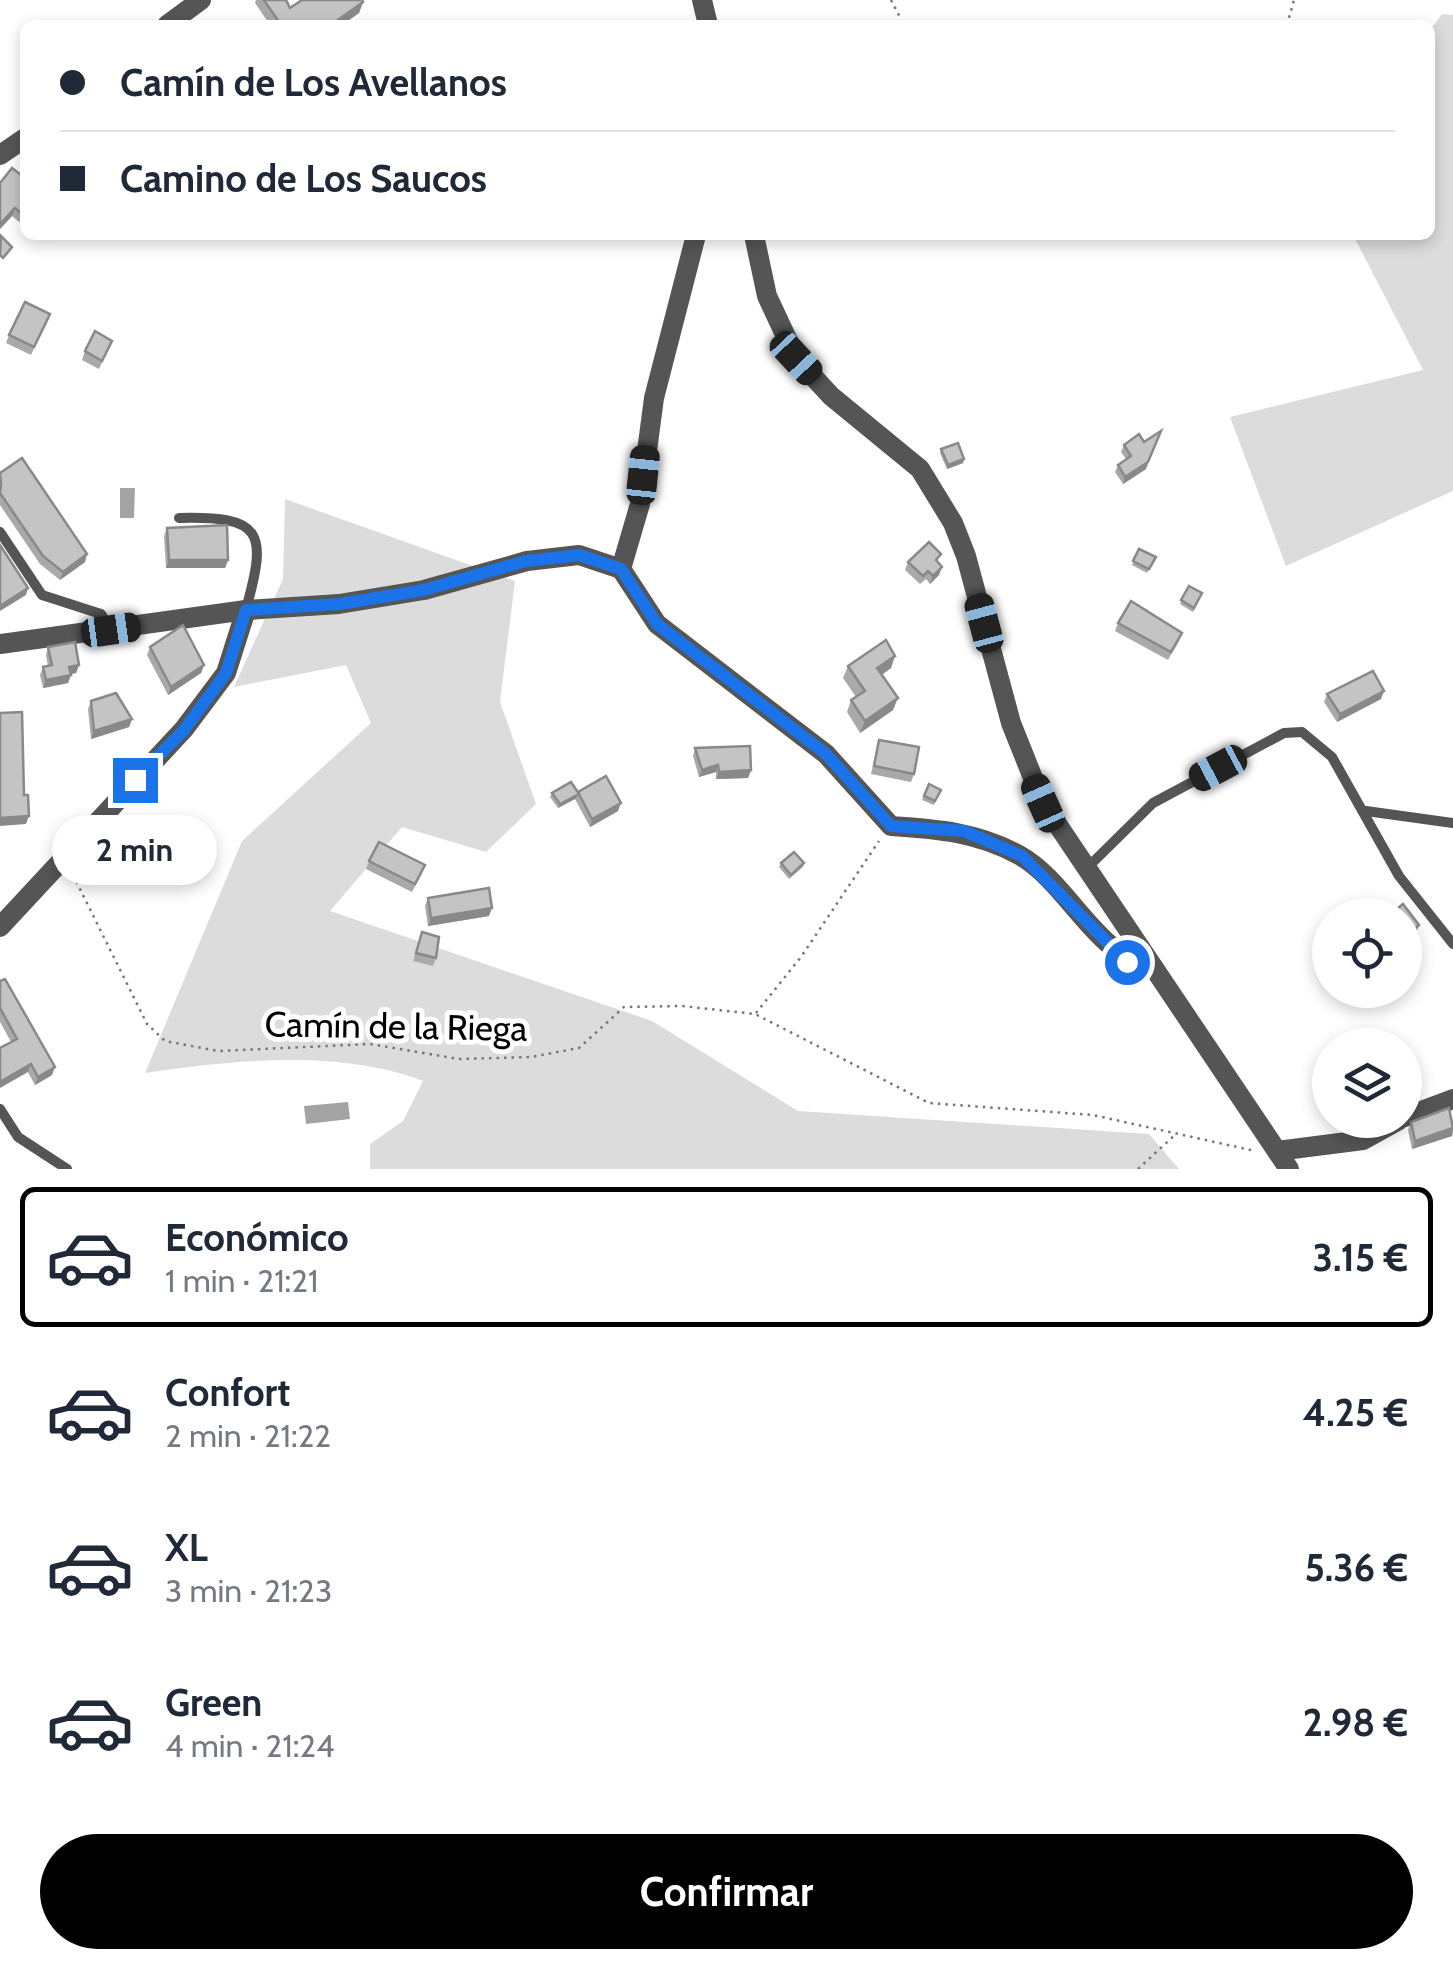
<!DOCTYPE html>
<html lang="es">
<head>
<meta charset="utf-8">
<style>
	body { margin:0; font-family:Cabin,sans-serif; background:#f6f6f7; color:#1f2937; height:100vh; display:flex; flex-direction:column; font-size:38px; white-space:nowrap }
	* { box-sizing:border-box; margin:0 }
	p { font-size:32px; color:#747a83 }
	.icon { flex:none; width:55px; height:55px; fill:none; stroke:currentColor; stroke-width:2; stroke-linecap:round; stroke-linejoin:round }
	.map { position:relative; height:1169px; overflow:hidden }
	.details { display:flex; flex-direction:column; background:#fff; flex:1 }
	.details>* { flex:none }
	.banner { position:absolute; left:20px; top:20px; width:1415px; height:220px; border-radius:15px; box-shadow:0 5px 15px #0003; display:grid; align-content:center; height:220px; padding:0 40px; background:#fff }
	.fabs { position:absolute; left:1312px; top:898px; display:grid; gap:20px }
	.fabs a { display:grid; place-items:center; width:110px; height:110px; border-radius:50%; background:#fff; box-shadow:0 5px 15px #0003; font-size:50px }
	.end { position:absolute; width:45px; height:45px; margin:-22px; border:12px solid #1a73e8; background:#fff; box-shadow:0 0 0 5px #fff }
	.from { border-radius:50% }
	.bubble { position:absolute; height:70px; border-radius:35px; background:#fff; box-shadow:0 5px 15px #0003; font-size:32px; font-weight:800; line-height:70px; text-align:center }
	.car { position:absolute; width:30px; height:60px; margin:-30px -15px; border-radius:12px; box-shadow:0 0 8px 2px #0007; background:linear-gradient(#222 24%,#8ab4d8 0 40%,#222 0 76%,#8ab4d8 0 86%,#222 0) }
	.banner b { display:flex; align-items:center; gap:35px; height:95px; font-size:38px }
	.banner b+b { border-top:2px solid #e0e1e3 }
	.banner i { width:25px; height:25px; background:#1f2937 }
	ul { padding:18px 0 0; list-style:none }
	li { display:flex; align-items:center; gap:30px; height:140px; margin:0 20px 15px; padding:0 20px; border:5px solid transparent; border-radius:15px }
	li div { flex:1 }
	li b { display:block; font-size:38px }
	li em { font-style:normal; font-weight:800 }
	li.active { border-color:#000 }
	li>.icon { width:90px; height:90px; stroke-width:1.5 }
	.primary-button { display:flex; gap:20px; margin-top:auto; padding:20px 40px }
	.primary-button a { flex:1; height:115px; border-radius:60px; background:#000; color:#fff; font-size:40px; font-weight:800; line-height:115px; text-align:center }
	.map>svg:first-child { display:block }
	.green { fill:#dcdcdc }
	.water { fill:#a3a3a3 }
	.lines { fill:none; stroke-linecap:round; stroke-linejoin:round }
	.path { stroke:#777; stroke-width:2.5; stroke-dasharray:2.5 5; stroke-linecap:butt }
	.service { stroke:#555; stroke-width:10 }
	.minor { stroke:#555; stroke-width:20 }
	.tertiary { stroke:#555; stroke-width:20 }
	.wall { fill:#a9a9a9 }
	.shaded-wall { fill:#898989 }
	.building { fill:#c4c4c4; stroke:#898989; stroke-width:2.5 }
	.route { stroke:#1a73e8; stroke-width:12 }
	.labels { text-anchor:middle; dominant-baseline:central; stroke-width:10; stroke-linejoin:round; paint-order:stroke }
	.street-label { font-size:35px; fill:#000; stroke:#fff }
</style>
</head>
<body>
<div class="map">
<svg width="1453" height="1169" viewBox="0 0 1453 1169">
	<rect width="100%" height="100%" fill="#fff"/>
	<g class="green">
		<polygon points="1442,14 1453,15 1453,491 1286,566 1230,417 1423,370 1353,235 1430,235 1430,30"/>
		<path d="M285 499 515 581 500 702 536 804 486 852 402 827 330 911 652 1021 798 1111 1149 1134 1179 1169H370V1144L403 1121 423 1081C339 1049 233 1060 145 1073L242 841 371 723 346 665 234 687 283 579Z"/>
	</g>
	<g class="water">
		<polygon points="120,488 135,488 134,518 120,518"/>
		<polygon points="348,1102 350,1119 306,1124 304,1106"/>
	</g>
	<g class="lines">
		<g class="path">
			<polyline points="891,0 904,25"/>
			<polyline points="1287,25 1294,0"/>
			<polyline points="73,875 147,1024 165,1041 218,1051 370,1044 459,1059 531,1057 579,1048 624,1007 682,1006 755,1014 929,1103 1093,1115 1255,1151"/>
			<polyline points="756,1013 801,957 879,841"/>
			<polyline points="1138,1169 1177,1133"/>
		</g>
		<g class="service">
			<path d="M179 518C262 516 268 531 246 609"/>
			<polyline points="0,532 42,595 101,614 111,630"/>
			<polyline points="1366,811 1453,823"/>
			<polyline points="1086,869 1153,803 1284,733 1302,732 1332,757 1399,876 1453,944"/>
			<polyline points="0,1109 18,1137 67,1169"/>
		</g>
		<g class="minor">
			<polyline points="167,25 201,0"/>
			<polyline points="0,155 25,138"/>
			<polyline points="621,569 640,504 654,398 696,235"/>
			<path d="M0 644 246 610 339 604 424 590 527 561 579 555 621 569 657 624 826 754 891 826C937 829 977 832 1019 855 1069 883 1095 956 1153 967"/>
			<polyline points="0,927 184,729 226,673 246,610"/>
			<polyline points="1405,1117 1453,1099"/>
			<polyline points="1277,1151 1363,1140 1399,1120"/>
		</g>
		<g class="tertiary">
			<polyline points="702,0 708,25"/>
			<polyline points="754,235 767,296 796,358 831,396 920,469 953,523 966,556 1011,723 1043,803 1289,1169"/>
		</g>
	</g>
	<g class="wall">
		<polygon points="256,0 286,0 290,8 363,2 359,13 342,25 270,25 255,3"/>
		<polygon points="0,183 25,215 19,222 12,216 0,229"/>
		<polygon points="50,314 31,355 6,343 9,335"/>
		<polygon points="112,341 99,369 82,360 85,351"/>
		<polygon points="1124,445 1146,469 1123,484 1115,472 1118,465 1126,459 1121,452"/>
		<polygon points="941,449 964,459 963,463 947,469 940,453"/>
		<polygon points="0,473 85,562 60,580 40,564 0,505"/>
		<polygon points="167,528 228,560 225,568 166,568 164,536"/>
		<polygon points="1139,549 1154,561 1147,573 1132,565"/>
		<polygon points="908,562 938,563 939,575 930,584 926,579 920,584 905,570"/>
		<polygon points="1189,586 1202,593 1193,612 1180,604"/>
		<polygon points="1118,623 1179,641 1168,660 1115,631"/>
		<polygon points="48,647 79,665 76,673 71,674 68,683 43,688 40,675 43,667 48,666 46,655"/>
		<polygon points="150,647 204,665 201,673 168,695 147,655"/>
		<polygon points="848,666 891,668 882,675 893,710 860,733 847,712 851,700 856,697 843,678"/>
		<polygon points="1327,694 1381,699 1337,722 1324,702"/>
		<polygon points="91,701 132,719 129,727 91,739 88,709"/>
		<polygon points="879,740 914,774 911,782 871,774"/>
		<polygon points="695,748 751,770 748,778 716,779 716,772 699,777 693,756"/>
		<polygon points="929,784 941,790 934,805 922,800"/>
		<polygon points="578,792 618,811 590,827 575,799 558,808 550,797 552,793"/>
		<polygon points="369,861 422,873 412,892 366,869"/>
		<polygon points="781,863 804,863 803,867 789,879 779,867"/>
		<polygon points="428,898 489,916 428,926 425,906"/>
		<polygon points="422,932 436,958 433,966 413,961"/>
		<polygon points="0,981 52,1075 35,1085 0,1022"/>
		<polygon points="1411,1122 1453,1123 1453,1132 1452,1136 1412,1149 1408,1130"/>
	</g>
	<g class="shaded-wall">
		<polygon points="363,2 359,13 342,25 331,25"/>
		<polygon points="15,208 12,216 0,229 0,224"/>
		<polygon points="1158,438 1146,469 1123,484 1125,477"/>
		<polygon points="964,459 963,463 947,469 948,465"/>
		<polygon points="87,554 85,562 60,580 63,572"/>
		<polygon points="169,560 228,560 225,568 166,568"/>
		<polygon points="942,567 939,575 930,584 933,576"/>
		<polygon points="28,588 26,595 0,611 0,606"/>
		<polygon points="895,656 891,668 873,681 877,668"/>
		<polygon points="79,665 76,673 66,675 69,667"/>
		<polygon points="204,665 201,673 168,695 171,687"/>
		<polygon points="71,675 68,683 43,688 46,680"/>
		<polygon points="1384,691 1381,699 1337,722 1340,714"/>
		<polygon points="898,698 893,710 860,733 865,721"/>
		<polygon points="132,719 129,727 91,739 94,731"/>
		<polygon points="718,765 716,772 699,777 702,770"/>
		<polygon points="751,770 748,778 716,779 719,772"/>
		<polygon points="577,795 575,799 558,808 560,804"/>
		<polygon points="621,803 618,811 590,827 592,819"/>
		<polygon points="29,816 26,824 0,826 0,818"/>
		<polygon points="492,908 489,916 428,926 431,918"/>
		<polygon points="1419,925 1416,933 1406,941 1409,933"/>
		<polygon points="31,1064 28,1072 0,1088 0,1082"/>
		<polygon points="55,1067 52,1075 35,1085 38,1077"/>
		<polygon points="1453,1128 1452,1136 1412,1149 1415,1141"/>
	</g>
	<g class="building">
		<polygon points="264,0 286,0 290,8 302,0 362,0 363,2 331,25 281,25"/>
		<polygon points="12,168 25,178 25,210 22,214 15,208 0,224 0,183"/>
		<polygon points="1,236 12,247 3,258 0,255"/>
		<polygon points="25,302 50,314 34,347 9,335"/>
		<polygon points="95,331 112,341 102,361 85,351"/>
		<polygon points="1161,431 1148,462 1125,477 1118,465 1131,456 1124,445 1139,434 1144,442"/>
		<polygon points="958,443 964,459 948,465 941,449"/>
		<polygon points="22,458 87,554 63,572 43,556 0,493 1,484 0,473"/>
		<polygon points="227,525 228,560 169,560 167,528"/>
		<polygon points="929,542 941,554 936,560 942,567 933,576 928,571 923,576 908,562"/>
		<polygon points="0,545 28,588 0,606"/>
		<polygon points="1139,549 1156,557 1149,569 1133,561"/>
		<polygon points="1189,586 1202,593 1194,608 1181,600"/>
		<polygon points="1131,601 1182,633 1171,652 1118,623"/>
		<polygon points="183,625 204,665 171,687 150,647"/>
		<polygon points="886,640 895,656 877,668 898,698 865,721 851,700 865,691 848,666"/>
		<polygon points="75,642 79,665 69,667 71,675 46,680 43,667 52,665 48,647"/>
		<polygon points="1373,671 1384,691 1340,714 1327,694"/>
		<polygon points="116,693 132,719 94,731 91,701"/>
		<polygon points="22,712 24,795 28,795 29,816 0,818 0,713"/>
		<polygon points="879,740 919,747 914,774 874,766"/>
		<polygon points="750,746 751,770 719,772 718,765 702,770 695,748"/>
		<polygon points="606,776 621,803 592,819 578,792"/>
		<polygon points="571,782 579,794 560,804 552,793"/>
		<polygon points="929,784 941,790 935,801 924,796"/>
		<polygon points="379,842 425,865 415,884 369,861"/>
		<polygon points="794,852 804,863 791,875 781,863"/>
		<polygon points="489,888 492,908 431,918 428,898"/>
		<polygon points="1403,904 1419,925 1409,933 1405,928 1405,915 1395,915 1393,912"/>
		<polygon points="422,932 439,937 436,958 416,953"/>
		<polygon points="5,979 55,1067 38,1077 31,1064 0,1082 0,1048 17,1039 0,1008 0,981"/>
		<polygon points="1449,1108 1453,1128 1415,1141 1411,1122"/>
	</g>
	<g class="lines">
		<polyline class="route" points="135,780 184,730 226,673 246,610 339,604 424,590 526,561 579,555 621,569 657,624 826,754 891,826 964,831 1022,856 1127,962"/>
	</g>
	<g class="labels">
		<g class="street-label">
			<text transform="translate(396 1026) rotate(1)">Camín de la Riega</text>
		</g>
	</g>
</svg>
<div class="fabs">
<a><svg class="icon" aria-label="locate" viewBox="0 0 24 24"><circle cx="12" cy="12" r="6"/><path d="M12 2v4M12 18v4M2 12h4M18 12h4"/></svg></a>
<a><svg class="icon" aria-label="layers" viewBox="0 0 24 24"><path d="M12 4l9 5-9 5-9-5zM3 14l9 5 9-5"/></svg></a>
</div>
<i class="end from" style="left:1127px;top:962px"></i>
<i class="end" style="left:135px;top:780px"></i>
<div class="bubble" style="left:52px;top:815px;width:165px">2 min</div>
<i class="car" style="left:796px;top:358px;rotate:137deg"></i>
<i class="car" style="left:643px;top:475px;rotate:6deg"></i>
<i class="car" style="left:984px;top:623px;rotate:345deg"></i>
<i class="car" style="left:111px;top:630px;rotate:82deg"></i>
<i class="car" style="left:1218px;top:768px;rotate:242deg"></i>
<i class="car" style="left:1043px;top:803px;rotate:336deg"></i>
<div class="banner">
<b><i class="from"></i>Camín de Los Avellanos</b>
<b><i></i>Camino de Los Saucos</b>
</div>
</div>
<section class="details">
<ul>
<li class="active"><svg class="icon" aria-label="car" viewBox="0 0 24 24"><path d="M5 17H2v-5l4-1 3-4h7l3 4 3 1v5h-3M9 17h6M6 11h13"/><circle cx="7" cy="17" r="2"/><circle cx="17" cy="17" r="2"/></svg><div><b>Económico</b><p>1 min · 21:21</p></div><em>3.15 €</em></li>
<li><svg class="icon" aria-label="car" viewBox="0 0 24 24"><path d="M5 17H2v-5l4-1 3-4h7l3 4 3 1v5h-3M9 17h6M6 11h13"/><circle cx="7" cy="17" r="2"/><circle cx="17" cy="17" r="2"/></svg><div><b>Confort</b><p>2 min · 21:22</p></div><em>4.25 €</em></li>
<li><svg class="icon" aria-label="car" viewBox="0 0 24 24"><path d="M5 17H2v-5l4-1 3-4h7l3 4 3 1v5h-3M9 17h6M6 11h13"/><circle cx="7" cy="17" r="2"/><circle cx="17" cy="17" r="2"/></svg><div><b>XL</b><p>3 min · 21:23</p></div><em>5.36 €</em></li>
<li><svg class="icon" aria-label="car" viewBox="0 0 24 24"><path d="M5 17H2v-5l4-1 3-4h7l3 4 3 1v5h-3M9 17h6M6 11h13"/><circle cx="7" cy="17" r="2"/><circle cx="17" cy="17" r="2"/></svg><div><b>Green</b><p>4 min · 21:24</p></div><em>2.98 €</em></li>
</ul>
<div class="primary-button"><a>Confirmar</a></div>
</section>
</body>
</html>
